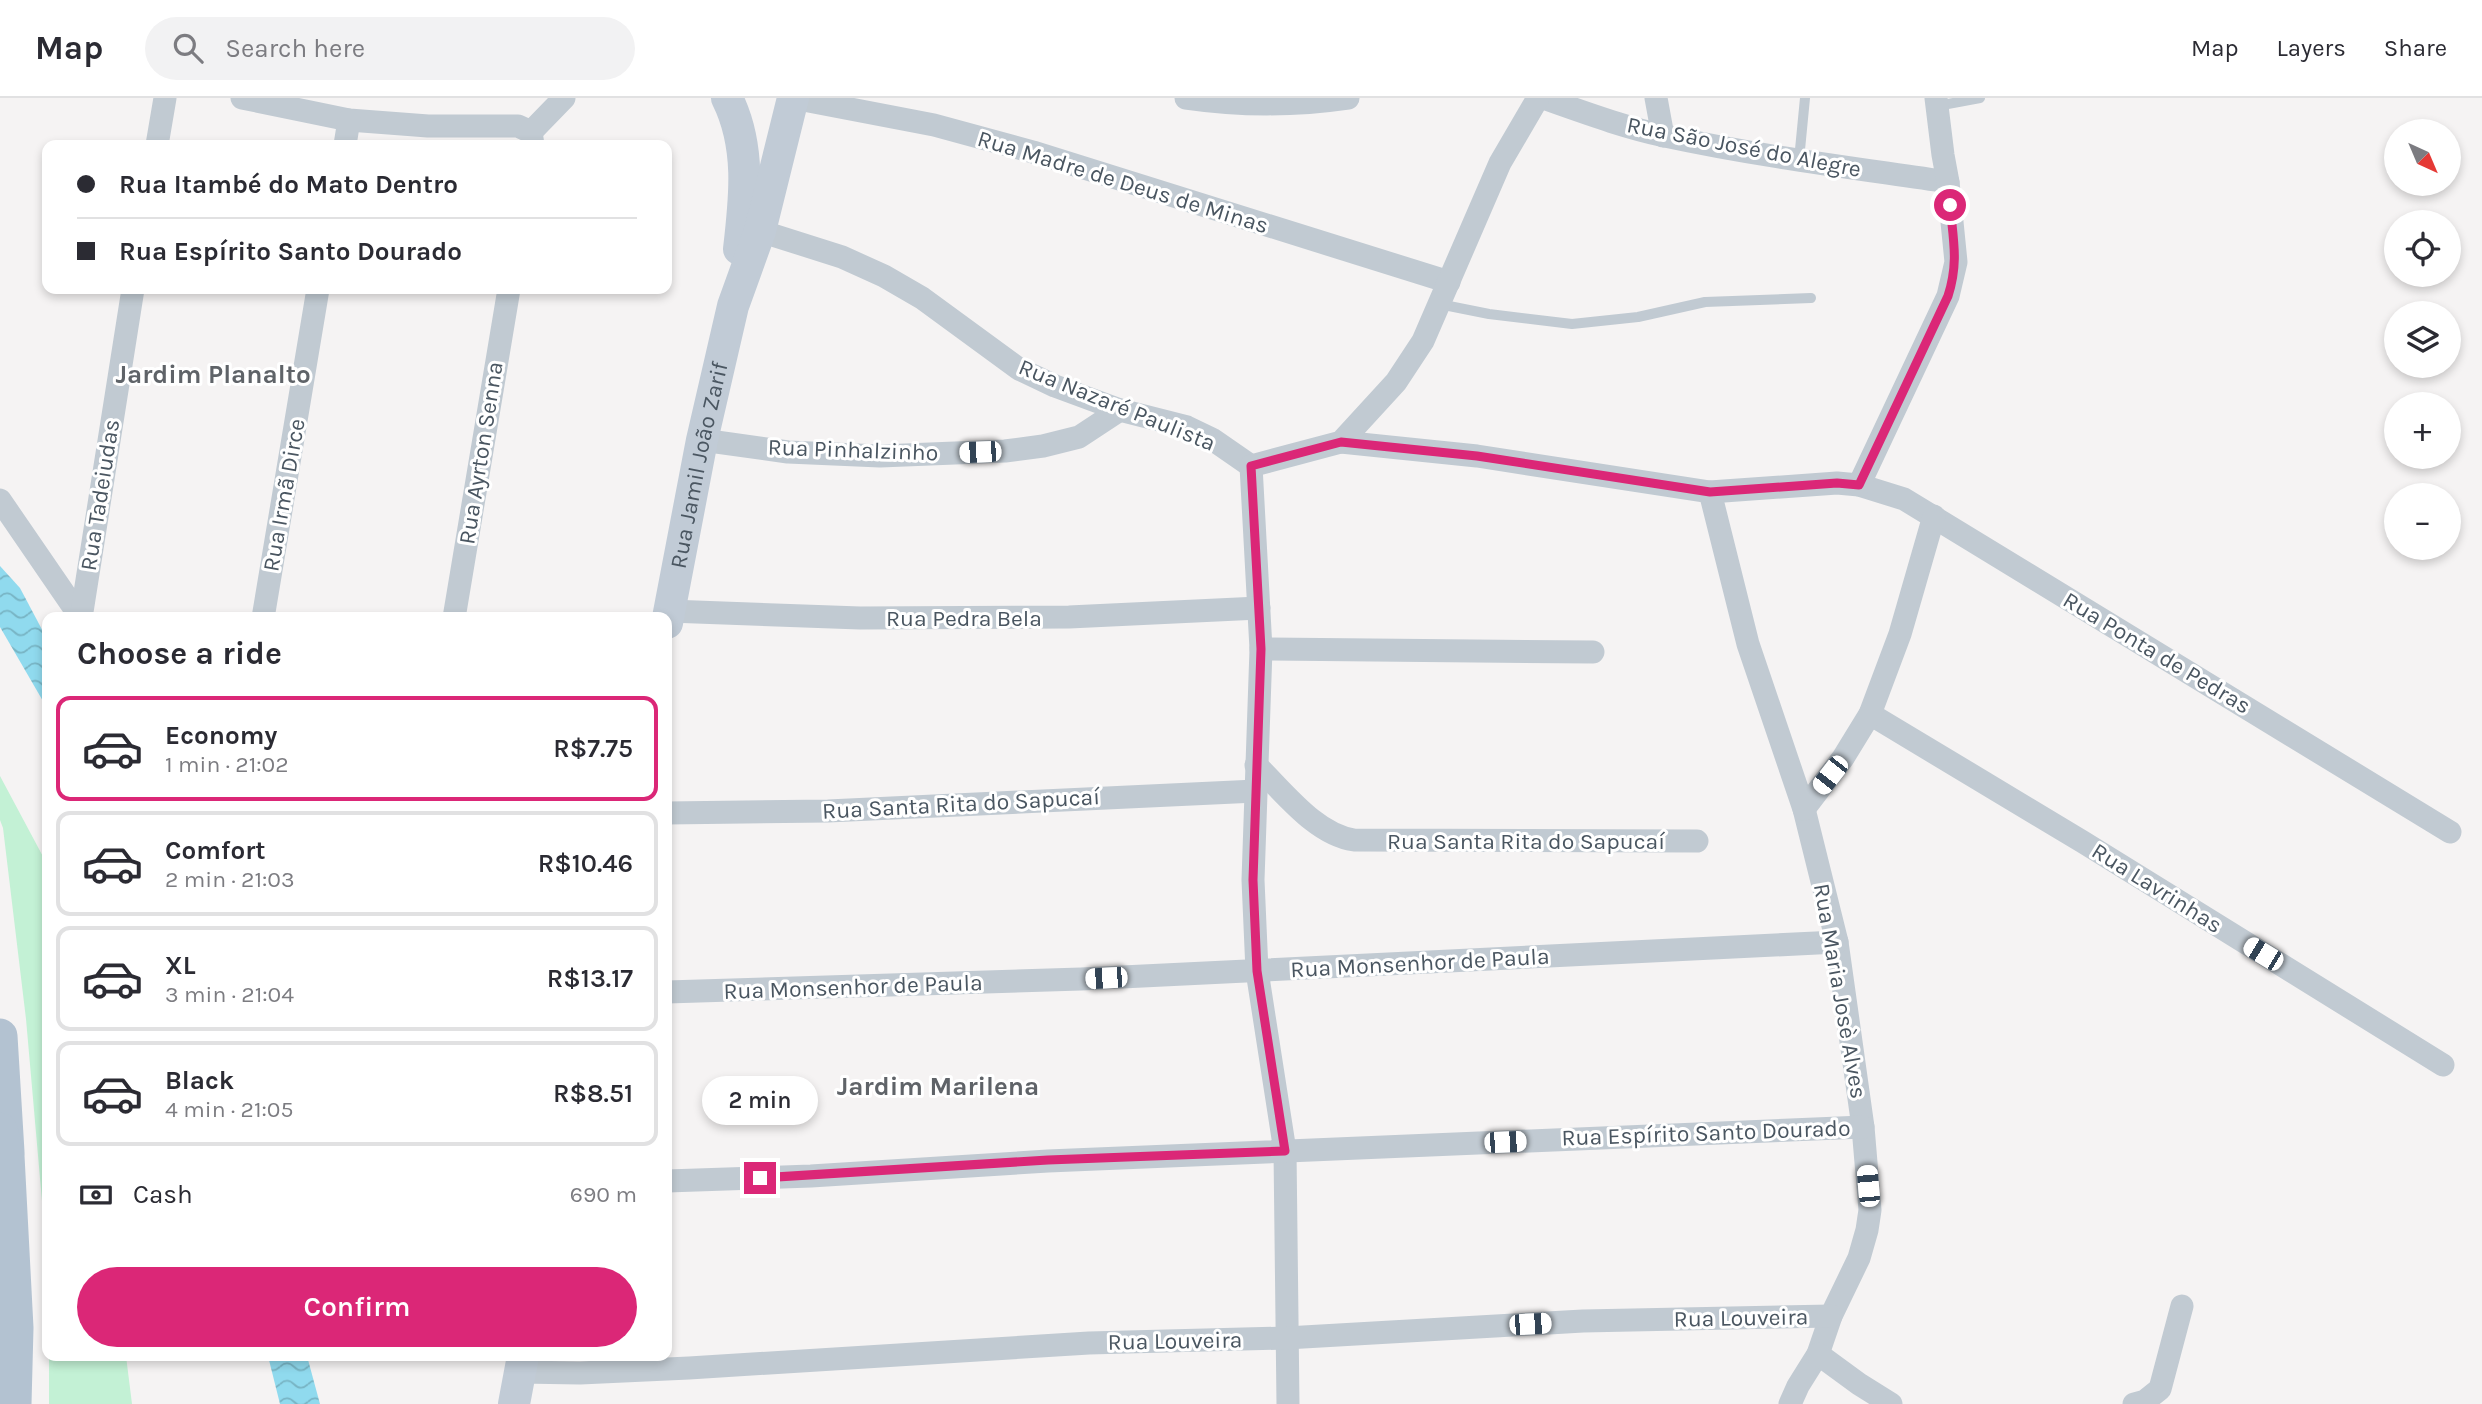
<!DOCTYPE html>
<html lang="en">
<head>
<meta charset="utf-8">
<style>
	body { margin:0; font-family:Karla,sans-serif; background:#f2f2f3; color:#2b2b33; height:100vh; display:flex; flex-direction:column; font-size:26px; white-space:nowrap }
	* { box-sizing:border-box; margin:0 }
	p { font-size:23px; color:#7c7c81 }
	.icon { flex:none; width:38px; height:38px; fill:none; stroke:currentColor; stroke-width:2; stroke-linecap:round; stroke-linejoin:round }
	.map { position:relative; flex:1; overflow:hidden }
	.sheet { position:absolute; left:42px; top:514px; width:630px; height:749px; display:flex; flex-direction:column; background:#fff; border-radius:14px; box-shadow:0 4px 10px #0003 }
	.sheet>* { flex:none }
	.banner { position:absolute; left:42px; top:42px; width:630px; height:154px; border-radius:14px; box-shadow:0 4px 10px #0003; display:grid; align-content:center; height:154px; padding:0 35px; background:#fff }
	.needle { width:46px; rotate:136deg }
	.fabs { position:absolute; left:2384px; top:21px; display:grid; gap:14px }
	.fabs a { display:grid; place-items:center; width:77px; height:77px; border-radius:50%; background:#fff; box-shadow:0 4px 10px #0003; font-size:35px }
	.end { position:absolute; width:32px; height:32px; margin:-16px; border:9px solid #db2777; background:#fff; box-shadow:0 0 0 4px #fff }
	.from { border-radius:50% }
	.bubble { position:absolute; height:49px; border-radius:24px; background:#fff; box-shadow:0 4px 10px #0003; font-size:23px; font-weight:600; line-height:49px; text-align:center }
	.car { position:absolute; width:21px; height:42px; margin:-21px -10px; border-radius:9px; box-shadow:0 0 5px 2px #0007; background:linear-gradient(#fff 24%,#345 0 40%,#fff 0 76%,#345 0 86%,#fff 0) }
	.banner b { display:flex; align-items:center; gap:24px; height:66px; font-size:26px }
	.banner b+b { border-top:2px solid #e1e1e2 }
	.banner i { width:18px; height:18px; background:#2b2b33 }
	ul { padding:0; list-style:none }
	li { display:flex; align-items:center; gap:21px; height:105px; margin:0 14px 10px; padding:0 21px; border:4px solid #e1e1e2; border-radius:14px }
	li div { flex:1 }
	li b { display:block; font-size:26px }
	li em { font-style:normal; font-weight:600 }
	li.selected { border-color:#db2777 }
	li>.icon { width:63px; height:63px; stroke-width:1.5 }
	h2 { padding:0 35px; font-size:32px; line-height:84px }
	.pay { display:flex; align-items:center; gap:18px; height:77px; padding:0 35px; font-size:26px }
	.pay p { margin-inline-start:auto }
	.primary-button { display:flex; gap:14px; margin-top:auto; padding:14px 35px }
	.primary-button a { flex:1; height:80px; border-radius:42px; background:#db2777; color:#fff; font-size:28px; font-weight:600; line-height:80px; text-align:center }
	header { display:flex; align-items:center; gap:42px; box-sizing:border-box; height:98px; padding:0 35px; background:#fff; border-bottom:2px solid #e1e1e2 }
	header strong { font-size:33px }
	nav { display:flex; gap:38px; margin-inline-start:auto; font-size:24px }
	.search { width:490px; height:63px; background:#f2f2f3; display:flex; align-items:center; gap:18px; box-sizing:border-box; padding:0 24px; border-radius:38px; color:#7c7c81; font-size:26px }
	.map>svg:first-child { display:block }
	.grass { fill:#c3f1d5 }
	.water { fill:url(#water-waves) }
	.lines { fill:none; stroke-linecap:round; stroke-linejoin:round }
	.service { stroke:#c1cad2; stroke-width:10 }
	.minor { stroke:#c1cad2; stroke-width:23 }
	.secondary { stroke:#c1cbd6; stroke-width:32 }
	.primary { stroke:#b3c2d1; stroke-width:35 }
	.route { stroke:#db2777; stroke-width:9 }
	.labels { text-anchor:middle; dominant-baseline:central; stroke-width:6; stroke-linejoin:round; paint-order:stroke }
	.street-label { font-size:23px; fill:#4a5661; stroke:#fff }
	.quarter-label { font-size:26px; font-weight:bold; fill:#5f6368; stroke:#fff }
</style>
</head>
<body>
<header>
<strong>Map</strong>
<div class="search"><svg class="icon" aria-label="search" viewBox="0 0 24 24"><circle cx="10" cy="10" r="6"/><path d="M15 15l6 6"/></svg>Search here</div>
<nav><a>Map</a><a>Layers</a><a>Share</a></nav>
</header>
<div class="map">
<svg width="2482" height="1306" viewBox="0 0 2482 1306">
	<defs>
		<pattern id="water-waves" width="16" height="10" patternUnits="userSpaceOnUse" patternTransform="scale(1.75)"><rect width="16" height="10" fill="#90daee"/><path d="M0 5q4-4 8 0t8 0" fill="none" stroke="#78b4c4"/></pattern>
	</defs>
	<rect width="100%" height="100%" fill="#f5f3f3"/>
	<g class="grass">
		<polygon points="0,678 47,766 47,1160 26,921 3,730 0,722"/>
		<polygon points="49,1258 126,1258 132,1306 49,1306"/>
	</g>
	<g class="water">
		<polygon points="0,468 20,490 47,541 47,610 0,529"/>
		<polygon points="268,1258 307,1258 320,1306 280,1306"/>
	</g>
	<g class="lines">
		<g class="service">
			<polyline points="1937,8 1980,0"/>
			<polyline points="1799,62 1805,0"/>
			<polyline points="1439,206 1489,216 1572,226 1638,219 1705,204 1811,200"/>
		</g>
		<g class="minor">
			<polyline points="242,0 349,22 428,28 518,28 531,34 533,47"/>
			<polyline points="793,0 934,27 1033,54 1449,184"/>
			<path d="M1186 0C1241 8 1293 8 1348 0"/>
			<path d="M1543 0C1583 14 1623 29 1665 38 1758 58 1854 70 1948 84"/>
			<polyline points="1656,0 1663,38"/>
			<polyline points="531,34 564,0"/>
			<polyline points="157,47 165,0"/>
			<polyline points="345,47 349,22"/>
			<polyline points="760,133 842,159 884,178 922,200 1019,271 1055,288 1120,312 1187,329 1212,341 1251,368"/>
			<polyline points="702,342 788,354 880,358 1005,353 1043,348 1079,339 1120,312"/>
			<polyline points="1341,344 1477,358 1710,394 1837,385 1859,387 1904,401 2450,734"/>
			<polyline points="1251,368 1261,551 1253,782 1257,873 1285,1053 1288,1306"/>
			<polyline points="1251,368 1341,344 1396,284 1423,243 1500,65 1538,0"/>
			<polyline points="1859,387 1948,198 1956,164 1948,84 1943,57 1936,0"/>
			<polyline points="1710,394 1748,546 1804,711 1837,844 1863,1029 1870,1112 1867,1132 1859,1160 1831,1218 1818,1256 1798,1288 1790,1306"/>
			<polyline points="0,402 81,520"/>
			<polyline points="669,513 860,520 1069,519 1259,510"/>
			<polyline points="81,520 133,191"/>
			<polyline points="263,520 318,191"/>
			<polyline points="454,520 509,191"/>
			<polyline points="1261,551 1593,554"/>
			<polyline points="1870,616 2083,744 2443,967"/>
			<path d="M1256 667C1284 694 1315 736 1354 742L1697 743"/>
			<polyline points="1804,711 1843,660 1870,616 1900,536 1934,418"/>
			<polyline points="667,715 828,713 1256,693"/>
			<polyline points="667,894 1081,881 1837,844"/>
			<polyline points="667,1083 811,1078 1048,1063 1863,1029"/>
			<polyline points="1818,1256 1859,1286 1891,1306"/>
			<polyline points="520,1274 580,1275 689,1270 1089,1245 1286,1240 1583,1223 1831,1218"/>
			<polyline points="2134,1306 2145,1303 2160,1291 2182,1208"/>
		</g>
		<g class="secondary">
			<path d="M727 0C751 48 745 100 739 151"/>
			<path id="s1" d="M667 525 702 342 733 208 760 133 793 0"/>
			<polyline points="514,1306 523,1258"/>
		</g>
		<g class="primary">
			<polyline points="0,938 7,1054"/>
			<polyline points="0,1032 7,1058 16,1230 14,1306"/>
		</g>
	</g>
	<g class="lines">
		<path class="route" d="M760 1080 1048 1062 1285 1053 1257 873 1253 782 1261 551 1251 368 1341 344 1477 358 1710 394 1837 385 1859 387 1948 198C1959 164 1953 141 1950 107"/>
	</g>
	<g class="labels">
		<g class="street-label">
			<text transform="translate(1744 49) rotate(11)">Rua São José do Alegre</text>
			<text transform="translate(1123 84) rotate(17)">Rua Madre de Deus de Minas</text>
			<text transform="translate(1117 307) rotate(22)">Rua Nazaré Paulista</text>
			<text transform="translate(853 352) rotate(2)">Rua Pinhalzinho</text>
			<text transform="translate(481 355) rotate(-81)">Rua Ayrton Senna</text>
			<text stroke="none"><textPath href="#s1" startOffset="161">Rua Jamil João Zarif</textPath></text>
			<text transform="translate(100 397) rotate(-81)">Rua Tadeiudas</text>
			<text transform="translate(284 397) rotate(-80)">Rua Irmã Dirce</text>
			<text x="964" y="520">Rua Pedra Bela</text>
			<text transform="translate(2157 555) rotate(31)">Rua Ponta de Pedras</text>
			<text transform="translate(961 706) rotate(-3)">Rua Santa Rita do Sapucaí</text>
			<text x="1526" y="743">Rua Santa Rita do Sapucaí</text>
			<text transform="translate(2157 790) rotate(32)">Rua Lavrinhas</text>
			<text transform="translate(1420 865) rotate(-3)">Rua Monsenhor de Paula</text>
			<text transform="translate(853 889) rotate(-2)">Rua Monsenhor de Paula</text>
			<text transform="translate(1840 893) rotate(80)">Rua Maria Josè Alves</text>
			<text transform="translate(1706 1035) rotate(-2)">Rua Espírito Santo Dourado</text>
			<text transform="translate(1741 1220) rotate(-1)">Rua Louveira</text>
			<text transform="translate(1175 1243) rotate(-1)">Rua Louveira</text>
		</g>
		<g class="quarter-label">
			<text x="213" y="276">Jardim Planalto</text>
			<text x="938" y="988">Jardim Marilena</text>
		</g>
	</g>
</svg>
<div class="fabs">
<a><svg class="needle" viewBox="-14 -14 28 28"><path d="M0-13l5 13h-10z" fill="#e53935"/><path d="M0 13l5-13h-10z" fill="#7c7c81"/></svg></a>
<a><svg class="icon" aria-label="locate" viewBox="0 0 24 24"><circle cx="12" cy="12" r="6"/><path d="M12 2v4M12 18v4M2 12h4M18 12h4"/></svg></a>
<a><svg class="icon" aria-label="layers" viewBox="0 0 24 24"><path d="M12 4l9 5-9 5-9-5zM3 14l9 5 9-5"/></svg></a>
<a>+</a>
<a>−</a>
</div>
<i class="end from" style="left:1950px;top:107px"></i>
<i class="end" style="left:760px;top:1080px"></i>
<div class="bubble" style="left:702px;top:978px;width:116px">2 min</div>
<i class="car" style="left:980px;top:354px;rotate:268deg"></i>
<i class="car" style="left:1830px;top:677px;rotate:218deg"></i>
<i class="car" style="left:2263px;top:856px;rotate:301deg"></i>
<i class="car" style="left:1106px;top:880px;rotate:267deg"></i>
<i class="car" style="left:1505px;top:1044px;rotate:88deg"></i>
<i class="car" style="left:1868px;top:1088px;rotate:355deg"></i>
<i class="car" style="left:1530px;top:1226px;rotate:87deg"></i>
<div class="banner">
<b><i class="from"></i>Rua Itambé do Mato Dentro</b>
<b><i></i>Rua Espírito Santo Dourado</b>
</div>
<section class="sheet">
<h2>Choose a ride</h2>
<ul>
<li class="selected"><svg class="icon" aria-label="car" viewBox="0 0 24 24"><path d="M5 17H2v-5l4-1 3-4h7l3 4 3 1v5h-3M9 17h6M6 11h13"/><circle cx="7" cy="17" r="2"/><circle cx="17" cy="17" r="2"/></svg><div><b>Economy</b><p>1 min · 21:02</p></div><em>R$7.75</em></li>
<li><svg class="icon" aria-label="car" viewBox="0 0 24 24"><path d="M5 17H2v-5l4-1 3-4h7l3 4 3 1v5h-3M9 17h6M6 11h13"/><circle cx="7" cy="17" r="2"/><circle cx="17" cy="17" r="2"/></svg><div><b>Comfort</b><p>2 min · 21:03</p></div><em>R$10.46</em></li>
<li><svg class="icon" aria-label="car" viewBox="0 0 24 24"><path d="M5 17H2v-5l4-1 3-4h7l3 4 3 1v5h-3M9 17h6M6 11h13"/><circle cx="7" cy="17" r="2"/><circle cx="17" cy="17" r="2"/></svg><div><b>XL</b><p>3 min · 21:04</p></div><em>R$13.17</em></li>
<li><svg class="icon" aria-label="car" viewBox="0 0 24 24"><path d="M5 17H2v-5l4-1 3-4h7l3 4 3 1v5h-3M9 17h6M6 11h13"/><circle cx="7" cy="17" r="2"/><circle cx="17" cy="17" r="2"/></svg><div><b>Black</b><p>4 min · 21:05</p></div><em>R$8.51</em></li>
</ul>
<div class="pay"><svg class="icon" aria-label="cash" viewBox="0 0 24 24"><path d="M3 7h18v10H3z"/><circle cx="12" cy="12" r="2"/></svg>Cash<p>690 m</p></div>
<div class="primary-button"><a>Confirm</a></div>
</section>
</div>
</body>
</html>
